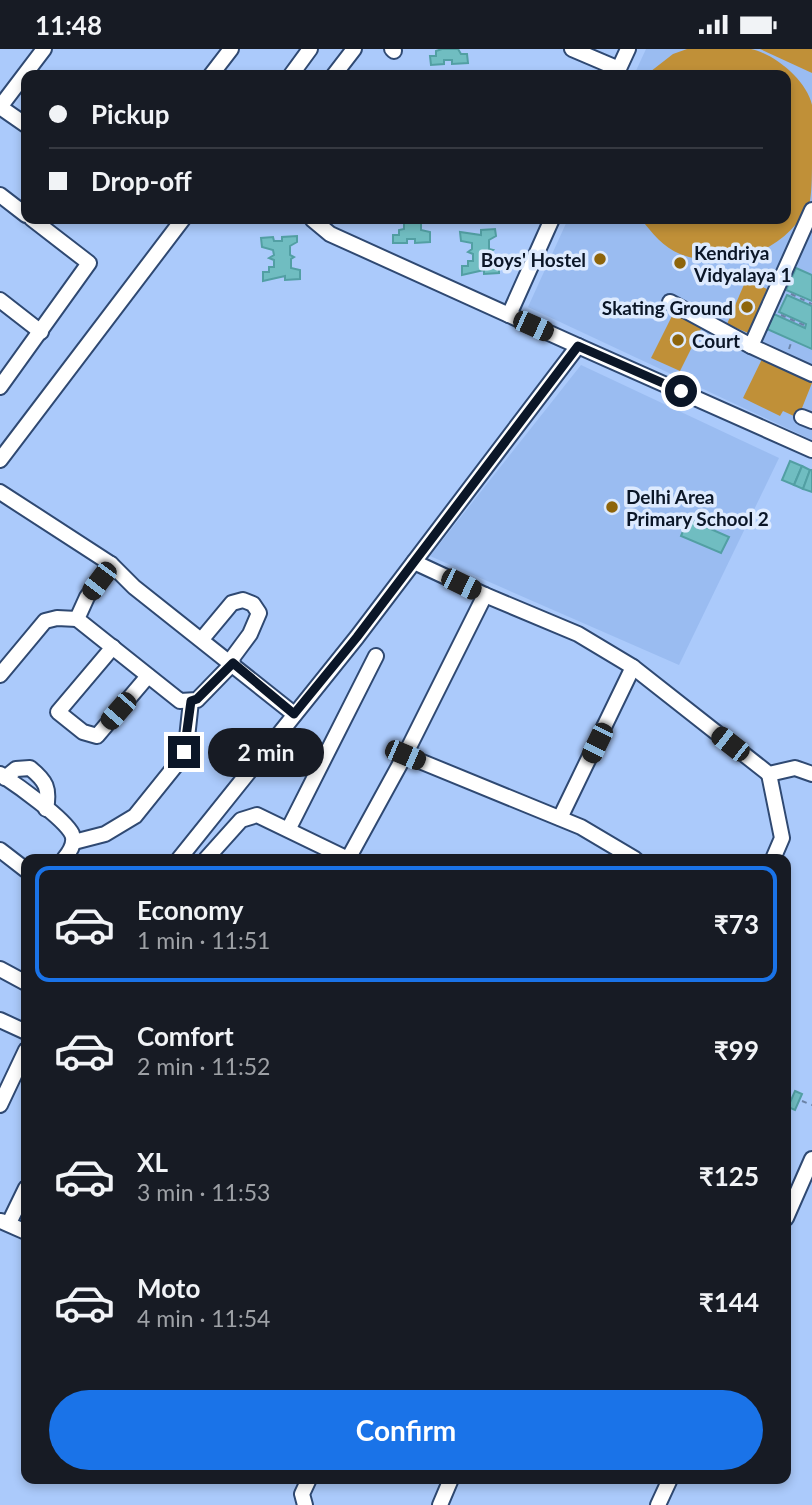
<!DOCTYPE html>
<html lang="en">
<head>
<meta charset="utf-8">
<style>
	body { margin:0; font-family:Lato,sans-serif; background:#20242c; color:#f1f3f6; height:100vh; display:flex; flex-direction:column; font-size:26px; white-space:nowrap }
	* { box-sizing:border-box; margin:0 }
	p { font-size:23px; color:#9ea1a6 }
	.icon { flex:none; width:38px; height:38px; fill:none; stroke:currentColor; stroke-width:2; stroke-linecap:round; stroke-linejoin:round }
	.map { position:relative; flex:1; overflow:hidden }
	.side { position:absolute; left:21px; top:805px; width:770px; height:630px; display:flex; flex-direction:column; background:#171b24; border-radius:14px; box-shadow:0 4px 10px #0003 }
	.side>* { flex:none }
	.top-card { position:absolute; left:21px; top:21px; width:770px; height:154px; border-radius:14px; box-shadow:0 4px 10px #0003; display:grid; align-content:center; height:154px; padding:0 28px; background:#171b24 }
	.end { position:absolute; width:32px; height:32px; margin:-16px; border:9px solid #0b1627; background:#fff; box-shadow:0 0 0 4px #fff }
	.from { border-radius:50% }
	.bubble { position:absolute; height:49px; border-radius:24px; background:#171b24; box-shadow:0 4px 10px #0003; font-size:23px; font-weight:700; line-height:49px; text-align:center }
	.car { position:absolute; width:21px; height:42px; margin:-21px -10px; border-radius:9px; box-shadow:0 0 5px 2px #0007; background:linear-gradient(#222 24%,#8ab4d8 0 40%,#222 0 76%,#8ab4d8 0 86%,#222 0) }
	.top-card b { display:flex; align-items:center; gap:24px; height:66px; font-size:26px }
	.top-card b+b { border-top:2px solid #363941 }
	.top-card i { width:18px; height:18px; background:#f1f3f6 }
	ul { padding:12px 0 0; list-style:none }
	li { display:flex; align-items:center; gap:21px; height:116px; margin:0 14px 10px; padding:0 14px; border:4px solid transparent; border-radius:14px }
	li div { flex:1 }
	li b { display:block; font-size:26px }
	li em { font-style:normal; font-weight:700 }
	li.active { border-color:#1a73e8 }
	li>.icon { width:63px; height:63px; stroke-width:1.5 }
	.action { display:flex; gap:14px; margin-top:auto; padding:14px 28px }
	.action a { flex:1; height:80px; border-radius:42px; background:#1a73e8; color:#fff; font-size:28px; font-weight:700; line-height:80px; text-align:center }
	.status { display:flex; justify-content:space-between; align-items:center; height:49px; padding:0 35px; background:#171b24; direction:ltr }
	.status svg { height:19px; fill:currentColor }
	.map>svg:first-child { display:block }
	.built { fill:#9abcf1 }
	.green { fill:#c09038 }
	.building { fill:#70bdc1; stroke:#529fa3; stroke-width:2 }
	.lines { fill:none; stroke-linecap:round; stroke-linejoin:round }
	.minor-casing { stroke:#2f4972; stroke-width:18 }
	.path { stroke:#6b83a7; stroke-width:2; stroke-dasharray:5 5; stroke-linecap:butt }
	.minor { stroke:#fff; stroke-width:14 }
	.route { stroke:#0b1627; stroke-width:9 }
	.poi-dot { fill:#8e650b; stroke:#ddeafe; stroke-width:2.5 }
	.labels { text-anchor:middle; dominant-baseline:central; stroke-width:7; stroke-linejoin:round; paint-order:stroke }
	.poi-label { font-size:19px; font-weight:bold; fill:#0b1627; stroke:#ddeafe; text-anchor:start }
</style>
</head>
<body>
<div class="status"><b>11:48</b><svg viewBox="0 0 49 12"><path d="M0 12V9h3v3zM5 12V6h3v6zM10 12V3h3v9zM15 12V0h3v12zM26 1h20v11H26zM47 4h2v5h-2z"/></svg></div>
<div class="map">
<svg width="812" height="1456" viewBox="0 0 812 1456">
	<rect width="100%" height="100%" fill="#abcafb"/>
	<g class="built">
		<polygon points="646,0 812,0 812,391 528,258 568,170 786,170 786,26 634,26"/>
		<polygon points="581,316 779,409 679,616 430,507"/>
	</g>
	<g class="green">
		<path d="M687 0C707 0 732 0 751 0 775 5 807 32 812 56 812 72 812 93 812 110 812 122 812 140 810 152 790 201 729 224 680 205 664 199 651 183 641 170H786V26H646L673 5Z"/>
		<polygon points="760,0 812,0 812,24"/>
		<polygon points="746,231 767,240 748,284 727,275"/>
		<polygon points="675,261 704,274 680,322 651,309"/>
		<polygon points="762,310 812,334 798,369 783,362 780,367 743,349"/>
	</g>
	<g class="building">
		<polygon points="442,0 458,0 461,5 467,5 468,14 452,15 452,11 444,11 444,15 431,16 430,7 436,7 436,2"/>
		<polygon points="400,170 424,170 421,173 421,181 430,183 430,193 415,194 415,190 407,190 407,194 393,194 393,186 399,186 399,181 404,180 404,174 400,174"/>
		<polygon points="495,180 496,187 489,191 489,200 493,201 489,204 490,213 499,215 499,224 484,225 484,221 462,226 462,217 468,217 468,212 473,212 473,205 468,203 472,200 472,194 461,192 460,183 481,186 481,181"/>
		<polygon points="297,187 297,193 290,197 290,206 294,208 291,210 291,219 300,221 300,230 285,231 285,227 263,232 263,223 269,223 269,218 274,218 274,211 269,209 274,206 273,201 262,198 261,189 273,188 274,192 282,192 282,188"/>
		<polygon points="796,219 812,226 812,252 786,241"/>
		<polygon points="787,246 812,257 812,300 767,280 774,265 805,279 806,275 779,263"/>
		<polygon points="790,412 802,417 794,436 782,431"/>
		<polygon points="802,417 810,421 803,440 794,436"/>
		<polygon points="810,421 812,421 812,443 803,440"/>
		<polygon points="688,470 729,488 721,504 681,487"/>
		<polygon points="795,1042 802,1045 795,1061 788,1058"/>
	</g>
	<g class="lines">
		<defs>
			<g id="minor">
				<polyline points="392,0 394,2"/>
				<polyline points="572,0 619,20"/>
				<polyline points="211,26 231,0"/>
				<polyline points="291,26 310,0"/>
				<polyline points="334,26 354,0"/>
				<polyline points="616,26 628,0"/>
				<polyline points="0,58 44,0"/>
				<polyline points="0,58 26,76"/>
				<polyline points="0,146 26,166"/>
				<polyline points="312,170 330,185 509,266"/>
				<polyline points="0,251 41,283"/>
				<polyline points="670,253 751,297 812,325"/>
				<polyline points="578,297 812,401"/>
				<polyline points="751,297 812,161"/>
				<polyline points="0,338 89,214 32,170"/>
				<polyline points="802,368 812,372"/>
				<polyline points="0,411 183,170"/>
				<polyline points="0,443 111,515 134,538 294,665"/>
				<polyline points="111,515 87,548 77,570 180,652 197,651 233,614"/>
				<polyline points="485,546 578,585 633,618 560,769"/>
				<polyline points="202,590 232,554 243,551 253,555 259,564 250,585 230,612"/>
				<polyline points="113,598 58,663 83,683 97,687 148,627"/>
				<polyline points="633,618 769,725 795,719 812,725"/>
				<polyline points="0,626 45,572 57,569 77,570"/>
				<polyline points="405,706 581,778 635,810"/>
				<path d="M0 725C17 736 64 769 72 785 76 794 69 804 64 810"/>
				<polyline points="769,725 782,789 773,810"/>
				<path d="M5 729 16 720 30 719C46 732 50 739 46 760"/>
				<polyline points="289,779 376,607"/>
				<polyline points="74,793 105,785 135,767 180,711 187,689 191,652"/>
				<polyline points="0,801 26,821"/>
				<polyline points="179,810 357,588 578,297 509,266 552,170"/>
				<polyline points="206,810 241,771 257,766 348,810 405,706 485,546 414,513"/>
				<polyline points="0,920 26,934"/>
				<polyline points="0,971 26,983"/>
				<polyline points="0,1056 26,1001"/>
				<polyline points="786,1169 812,1110"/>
				<polyline points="1,1172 26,1183"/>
				<polyline points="9,1174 26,1139"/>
				<polyline points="305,1456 302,1445 309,1430"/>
				<polyline points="440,1456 451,1430"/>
				<polyline points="658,1456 670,1430"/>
			</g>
		</defs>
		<use href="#minor" class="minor-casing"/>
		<g class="path">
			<polyline points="791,245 812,255"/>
			<polyline points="781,266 806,277"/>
			<polyline points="789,300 792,291"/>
			<polyline points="802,1052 812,1056"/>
		</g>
		<use href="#minor" class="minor"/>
	</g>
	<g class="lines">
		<polyline class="route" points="184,703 191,652 197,650 233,614 294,665 357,588 578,297 681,342"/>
	</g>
	<g class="poi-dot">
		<circle cx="600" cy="210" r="7"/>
		<circle cx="680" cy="214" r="7"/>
		<circle cx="747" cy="258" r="7"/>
		<circle cx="678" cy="291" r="7"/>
		<circle cx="612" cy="458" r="7"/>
	</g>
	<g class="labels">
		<g class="poi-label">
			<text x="694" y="203">Kendriya<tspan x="694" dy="22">Vidyalaya 1</tspan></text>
			<text x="586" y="210" text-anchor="end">Boys' Hostel</text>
			<text x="733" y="258" text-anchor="end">Skating Ground</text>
			<text x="692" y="291">Court</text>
			<text x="626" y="447">Delhi Area<tspan x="626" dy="22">Primary School 2</tspan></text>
		</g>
	</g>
</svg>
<i class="end from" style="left:681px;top:342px"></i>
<i class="end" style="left:184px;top:703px"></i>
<div class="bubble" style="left:208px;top:679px;width:116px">2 min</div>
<i class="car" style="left:533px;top:277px;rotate:114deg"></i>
<i class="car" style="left:99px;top:532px;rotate:217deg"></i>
<i class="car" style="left:461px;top:535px;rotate:116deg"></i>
<i class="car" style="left:118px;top:662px;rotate:221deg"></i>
<i class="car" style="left:597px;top:694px;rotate:206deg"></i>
<i class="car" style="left:730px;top:695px;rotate:308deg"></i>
<i class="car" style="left:405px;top:706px;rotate:113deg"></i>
<div class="top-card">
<b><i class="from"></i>Pickup</b>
<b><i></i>Drop-off</b>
</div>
<section class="side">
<ul>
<li class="active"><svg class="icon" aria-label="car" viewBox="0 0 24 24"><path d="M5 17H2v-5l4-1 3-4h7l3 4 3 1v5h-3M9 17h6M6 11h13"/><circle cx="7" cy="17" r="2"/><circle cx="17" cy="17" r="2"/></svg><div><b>Economy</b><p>1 min · 11:51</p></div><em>₹73</em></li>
<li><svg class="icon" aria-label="car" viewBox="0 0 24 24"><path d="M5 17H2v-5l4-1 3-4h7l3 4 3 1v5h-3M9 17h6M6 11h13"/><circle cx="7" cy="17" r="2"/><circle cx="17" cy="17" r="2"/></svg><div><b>Comfort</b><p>2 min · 11:52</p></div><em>₹99</em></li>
<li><svg class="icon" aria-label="car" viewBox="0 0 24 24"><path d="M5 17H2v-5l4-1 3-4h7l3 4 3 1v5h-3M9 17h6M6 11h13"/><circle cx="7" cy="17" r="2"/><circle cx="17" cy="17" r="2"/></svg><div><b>XL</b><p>3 min · 11:53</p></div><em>₹125</em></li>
<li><svg class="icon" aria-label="car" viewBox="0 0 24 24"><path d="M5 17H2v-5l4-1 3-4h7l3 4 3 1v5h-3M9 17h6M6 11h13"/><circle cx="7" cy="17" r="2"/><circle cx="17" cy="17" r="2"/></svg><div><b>Moto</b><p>4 min · 11:54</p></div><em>₹144</em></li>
</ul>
<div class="action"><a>Confirm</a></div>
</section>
</div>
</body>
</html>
